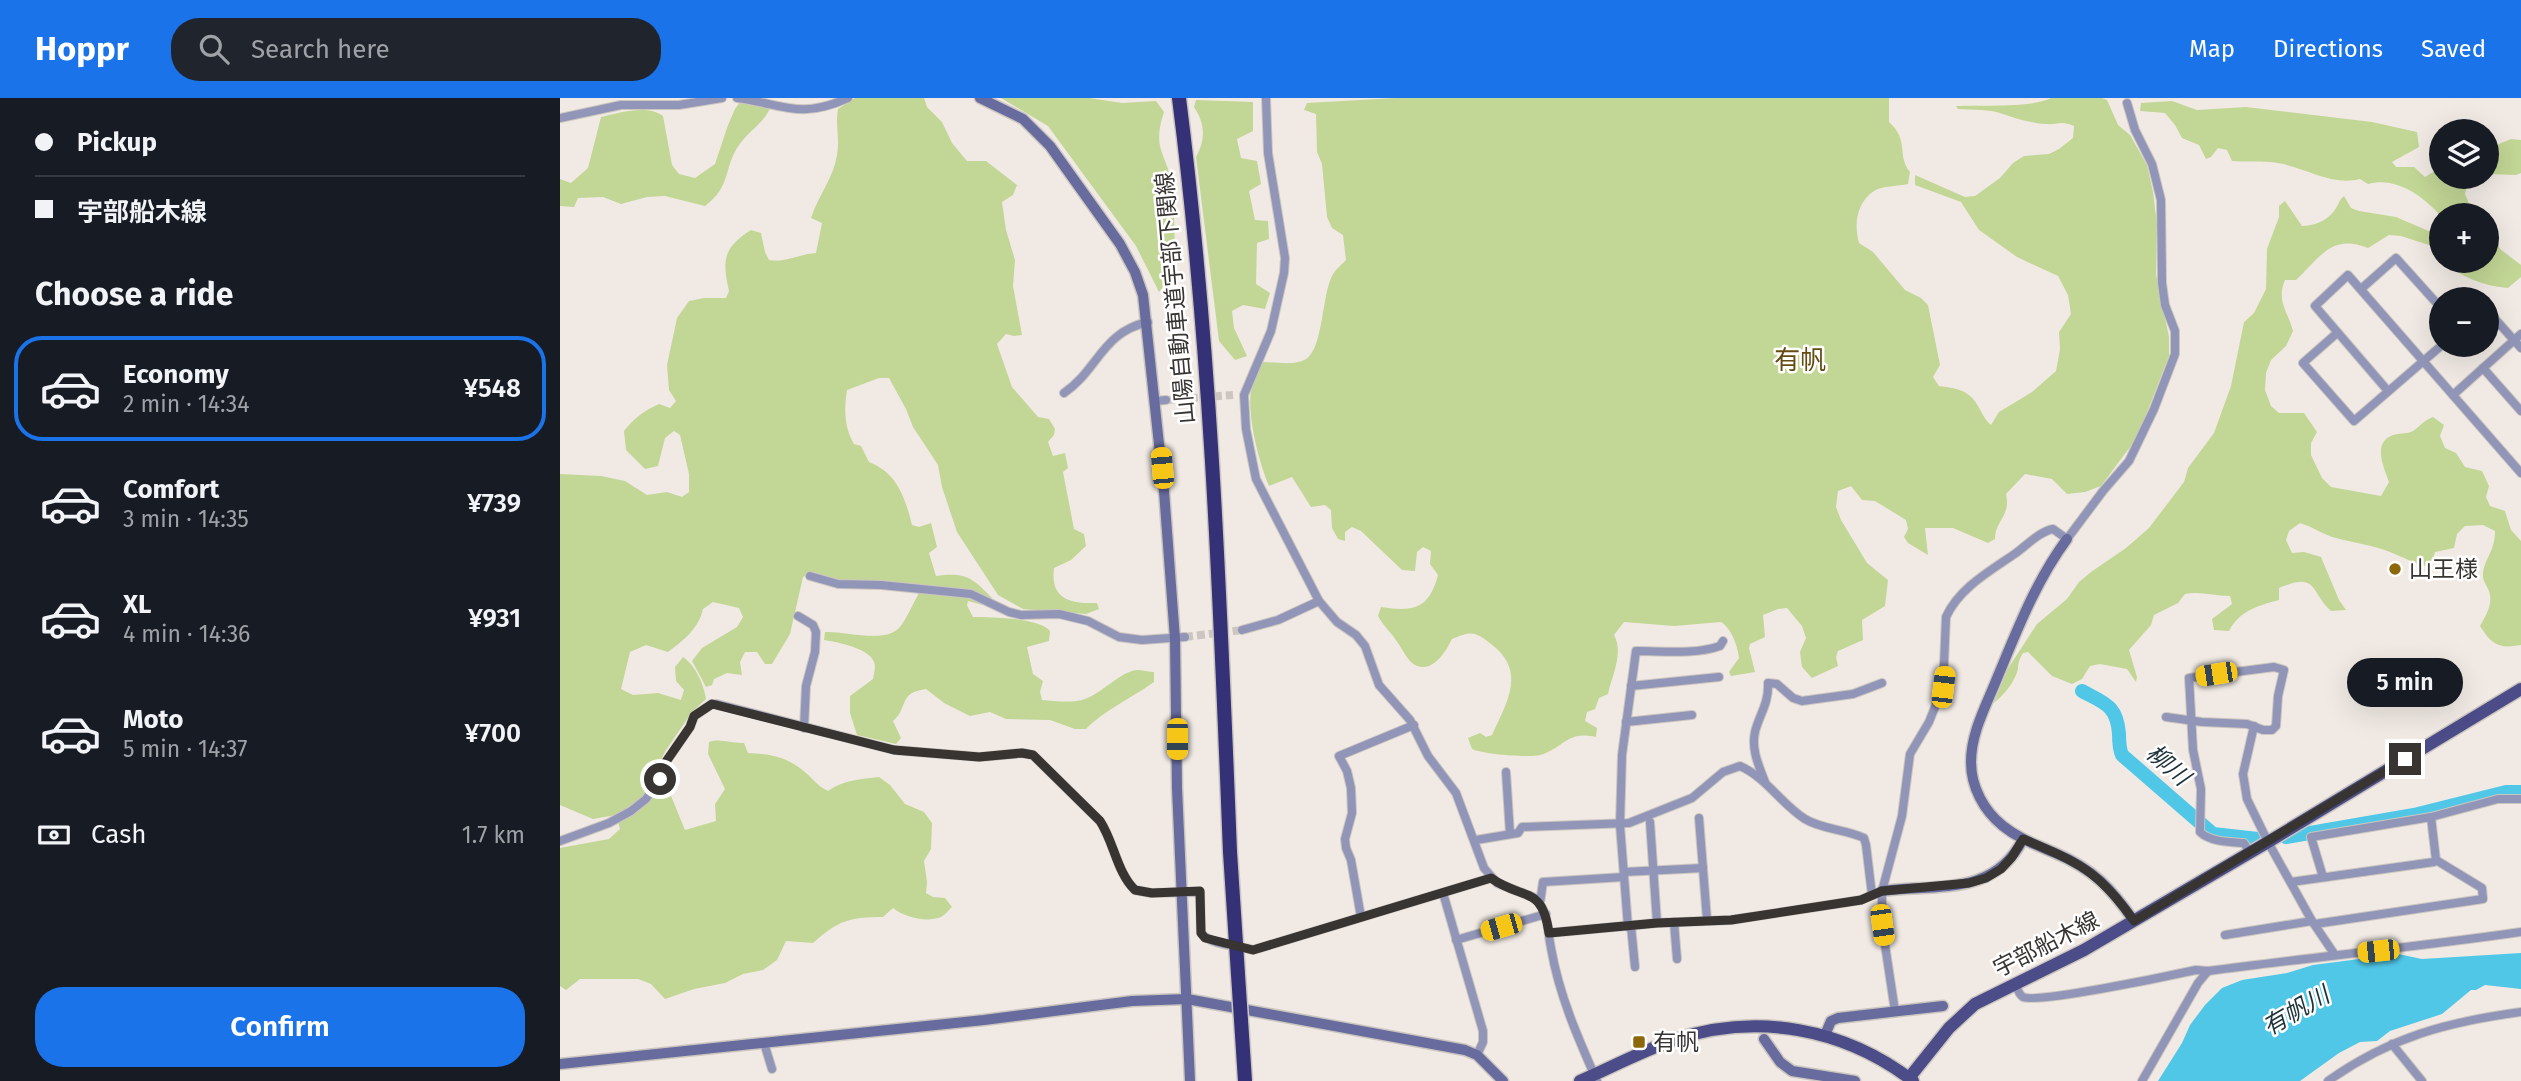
<!DOCTYPE html>
<html lang="en">
<head>
<meta charset="utf-8">
<style>
	body { margin:0; font-family:"Fira Sans","Noto Sans JP",sans-serif; background:#20242c; color:#f1f3f6; height:100vh; display:flex; flex-direction:column; font-size:26px; white-space:nowrap }
	* { box-sizing:border-box; margin:0 }
	p { font-size:23px; color:#9ea1a6 }
	.icon { flex:none; width:38px; height:38px; fill:none; stroke:currentColor; stroke-width:2; stroke-linecap:round; stroke-linejoin:round }
	.map { position:relative; flex:1; overflow:hidden }
	.details { display:flex; flex-direction:column; background:#171b24; width:560px }
	.details>* { flex:none }
	.guide { display:grid; align-content:center; height:154px; padding:0 35px; background:#171b24 }
	.buttons { position:absolute; left:1869px; top:21px; display:grid; gap:14px }
	.buttons a { display:grid; place-items:center; width:70px; height:70px; border-radius:50%; background:#171b24; box-shadow:0 7px 28px #0002; font-size:35px }
	.end { position:absolute; width:32px; height:32px; margin:-16px; border:9px solid #373432; background:#fff; box-shadow:0 0 0 4px #fff }
	.from { border-radius:50% }
	.bubble { position:absolute; height:49px; border-radius:24px; background:#171b24; box-shadow:0 7px 28px #0002; font-size:23px; font-weight:600; line-height:49px; text-align:center }
	.car { position:absolute; width:21px; height:42px; margin:-21px -10px; border-radius:9px; box-shadow:0 0 5px 2px #0007; background:linear-gradient(#f5c518 24%,#345 0 40%,#f5c518 0 76%,#345 0 86%,#f5c518 0) }
	.guide b { display:flex; align-items:center; gap:24px; height:66px; font-size:26px }
	.guide b+b { border-top:2px solid #363941 }
	.guide i { width:18px; height:18px; background:#f1f3f6 }
	ul { padding:0; list-style:none }
	li { display:flex; align-items:center; gap:21px; height:105px; margin:0 14px 10px; padding:0 21px; border:4px solid transparent; border-radius:28px }
	li div { flex:1 }
	li b { display:block; font-size:26px }
	li em { font-style:normal; font-weight:600 }
	li.on { border-color:#1a73e8 }
	li>.icon { width:63px; height:63px; stroke-width:1.5 }
	h2 { padding:0 35px; font-size:32px; line-height:84px }
	.pay { display:flex; align-items:center; gap:18px; height:77px; padding:0 35px; font-size:26px }
	.pay p { margin-inline-start:auto }
	.action { display:flex; gap:14px; margin-top:auto; padding:14px 35px }
	.action a { flex:1; height:80px; border-radius:28px; background:#1a73e8; color:#fff; font-size:28px; font-weight:600; line-height:80px; text-align:center }
	header { display:flex; align-items:center; gap:42px; box-sizing:border-box; height:98px; padding:0 35px; background:#1a73e8; color:#fff }
	header strong { font-size:33px }
	nav { display:flex; gap:38px; margin-inline-start:auto; font-size:24px }
	.search { width:490px; height:63px; background:#20242c; display:flex; align-items:center; gap:18px; box-sizing:border-box; padding:0 24px; border-radius:28px; color:#9ea1a6; font-size:26px }
	main { display:flex; flex:1; min-height:0 }
	.map>svg:first-child { display:block }
	.green { fill:#c2d695 }
	.water { fill:#50c7e7 }
	.lines { fill:none; stroke-linecap:round; stroke-linejoin:round }
	.river { stroke:#50c7e7; stroke-width:14 }
	.street-tunnel { stroke:#ccc6c0; stroke-width:8; stroke-dasharray:8 4; stroke-linecap:butt }
	.street-casing { stroke:#ccc6c0; stroke-width:10 }
	.secondary-casing { stroke:#ccc6c0; stroke-width:13 }
	.primary-casing { stroke:#ccc6c0; stroke-width:15 }
	.highway-casing { stroke:#ccc6c0; stroke-width:17 }
	.street { stroke:#9195b7; stroke-width:8 }
	.secondary { stroke:#676b9d; stroke-width:10 }
	.primary { stroke:#4b4c88; stroke-width:12 }
	.highway { stroke:#343176; stroke-width:14 }
	.highway-bridge-casing { stroke:#ccc6c0; stroke-width:17; stroke-linecap:butt }
	.highway-bridge { stroke:#343176; stroke-width:14 }
	.route { stroke:#373432; stroke-width:9 }
	.poi-dot { fill:#8d680b; stroke:#fff; stroke-width:2.5 }
	.labels { text-anchor:middle; dominant-baseline:central; stroke-width:5; stroke-linejoin:round; paint-order:stroke }
	.street-label { font-size:23px; fill:#373432; stroke:#fff }
	.poi-label { font-size:23px; fill:#373432; stroke:#fff; text-anchor:start }
	.water-label { font-size:24px; font-style:italic; fill:#1e3339; stroke:#fff }
	.quarter-label { font-size:26px; fill:#654b11; stroke:#fff }
</style>
</head>
<body>
<header>
<strong>Hoppr</strong>
<div class="search"><svg class="icon" aria-label="search" viewBox="0 0 24 24"><circle cx="10" cy="10" r="6"/><path d="M15 15l6 6"/></svg>Search here</div>
<nav><a>Map</a><a>Directions</a><a>Saved</a></nav>
</header>
<main>
<section class="details">
<div class="guide">
<b><i class="from"></i>Pickup</b>
<b><i></i>宇部船木線</b>
</div>
<h2>Choose a ride</h2>
<ul>
<li class="on"><svg class="icon" aria-label="car" viewBox="0 0 24 24"><path d="M5 17H2v-5l4-1 3-4h7l3 4 3 1v5h-3M9 17h6M6 11h13"/><circle cx="7" cy="17" r="2"/><circle cx="17" cy="17" r="2"/></svg><div><b>Economy</b><p>2 min · 14:34</p></div><em>¥548</em></li>
<li><svg class="icon" aria-label="car" viewBox="0 0 24 24"><path d="M5 17H2v-5l4-1 3-4h7l3 4 3 1v5h-3M9 17h6M6 11h13"/><circle cx="7" cy="17" r="2"/><circle cx="17" cy="17" r="2"/></svg><div><b>Comfort</b><p>3 min · 14:35</p></div><em>¥739</em></li>
<li><svg class="icon" aria-label="car" viewBox="0 0 24 24"><path d="M5 17H2v-5l4-1 3-4h7l3 4 3 1v5h-3M9 17h6M6 11h13"/><circle cx="7" cy="17" r="2"/><circle cx="17" cy="17" r="2"/></svg><div><b>XL</b><p>4 min · 14:36</p></div><em>¥931</em></li>
<li><svg class="icon" aria-label="car" viewBox="0 0 24 24"><path d="M5 17H2v-5l4-1 3-4h7l3 4 3 1v5h-3M9 17h6M6 11h13"/><circle cx="7" cy="17" r="2"/><circle cx="17" cy="17" r="2"/></svg><div><b>Moto</b><p>5 min · 14:37</p></div><em>¥700</em></li>
</ul>
<div class="pay"><svg class="icon" aria-label="cash" viewBox="0 0 24 24"><path d="M3 7h18v10H3z"/><circle cx="12" cy="12" r="2"/></svg>Cash<p>1.7 km</p></div>
<div class="action"><a>Confirm</a></div>
</section>
<div class="map">
<svg width="1961" height="983" viewBox="0 0 1961 983">
	<rect width="100%" height="100%" fill="#f1eae4"/>
	<g class="green">
		<path d="M183 0H200L212 4C208 23 190 31 179 47 163 70 172 88 145 108L105 98 87 99 61 106 43 99 18 100 14 109 0 108V81L11 85 28 70 41 19C59 15 87 6 103 18L112 67 119 76 135 80 155 66 168 27 175 11Z"/>
		<path d="M295 0H364L367 9 382 24 392 45 407 63H426L457 87 453 97 442 104 446 132 455 162 453 188 462 237 454 238 446 236 437 246 452 289 478 319 489 321 495 331 494 337 488 344 493 358 505 355 508 370 503 374 514 431 524 436 526 448 511 462 494 470C490 501 510 506 537 505L539 511 526 516 463 511 438 497 397 434 382 389 378 367 353 329 346 311 329 280H319L287 292C284 311 284 329 294 346L301 348 309 364C337 375 345 399 352 427L359 429 371 425 377 449 369 455 376 478C405 474 412 479 432 500L423 507 408 503 407 507 413 519C430 519 480 520 490 533L489 543 467 549 473 576 483 583 480 594 482 602C495 603 509 605 522 602 541 597 559 574 577 572 582 572 589 574 594 574V584C573 599 542 614 526 631H515L490 622 446 621 430 614 410 618 384 605 366 591C337 595 349 610 333 623L341 640 336 646 297 637 290 615V598L313 581C314 575 316 569 314 564 309 550 277 544 264 542L265 534C285 533 322 545 338 531 346 523 352 507 358 497L354 487 306 482H279L254 474 243 479 230 536 212 566H205L197 554H185L180 564 182 577 167 575 154 581 152 587 146 589 132 563 142 550 177 529 183 519 179 510 153 504 143 511C139 530 124 542 108 554L86 547 70 554 61 591 73 597 98 595 121 602 124 592 116 583 115 569 123 559C135 567 144 586 146 601L132 614 106 652 95 673 85 678 88 690H102L111 698 125 732 156 723 155 706 165 691 148 656 149 644C161 640 172 646 184 645L188 655C211 656 228 659 246 675 254 682 259 689 268 693 283 682 301 681 319 679L330 687 345 706 364 714 372 725 371 751 364 763 367 784 366 795 373 799 385 800 392 809C388 813 383 819 378 820 364 824 344 819 333 810L323 819C290 819 279 822 253 845L226 843 217 862 203 872 183 876 165 885 134 891 105 901 91 886 78 881H20L6 892 0 888V750L49 741 60 731 56 717 33 721 0 707V376L41 378 65 383 87 397 107 394 122 399 129 394V376L120 337 114 333 105 340 98 368 85 371 66 352 64 333C73 321 85 312 99 306L110 310 116 303 109 292 107 267 117 220 129 203 144 200H166L169 193C162 162 163 150 191 132L201 135 205 154 209 162C226 165 239 156 256 155L262 125 251 120C258 98 274 79 277 57 280 41 275 27 278 11Z"/>
		<path d="M441 0H529L562 5 596 3 604 14C591 54 608 55 612 89 615 116 614 145 616 172L599 194 576 148 488 28Z"/>
		<path d="M836 0H1329V24C1350 43 1336 56 1350 74L1348 86C1338 88 1322 88 1314 93 1296 105 1294 127 1299 145L1313 154 1345 192 1361 200 1368 207 1380 267 1373 279 1379 288C1395 290 1410 292 1418 308 1422 315 1425 322 1431 327L1439 314 1472 294 1496 273 1500 251 1499 234 1511 216 1508 197 1498 178 1457 159 1419 132 1401 104 1355 87V77L1405 99 1415 98 1440 80 1453 65 1464 58 1489 56 1499 51 1513 40 1514 28C1500 22 1499 27 1486 26 1472 25 1456 21 1443 16 1431 11 1412 12 1398 11L1396 8C1420 7 1472 10 1491 0H1542L1547 2 1558 27 1570 37 1587 67 1593 94 1597 126 1596 176 1609 239V258L1577 340 1564 357 1541 388 1525 394 1507 396 1492 381 1465 376 1446 396C1451 419 1435 422 1435 441L1428 445 1393 430H1365L1368 457 1348 445 1344 439 1348 431 1346 422 1315 403 1302 402 1291 388 1278 393 1276 409 1281 422 1307 465 1328 482 1325 508 1302 522 1303 542 1278 553 1276 559 1278 568 1252 580 1242 569 1240 554 1246 540 1242 528 1227 510 1218 511 1203 517 1205 539 1190 546 1189 550 1195 574 1171 578 1169 574 1179 560C1178 548 1171 530 1161 524L1114 528 1064 524 1054 537C1064 555 1052 577 1048 596L1039 600 1035 611 1027 614 1025 623 1037 630 1036 639C1007 632 1004 650 980 657 967 660 923 656 912 651L908 640 920 635 926 639 932 637C947 604 967 573 931 546 915 533 911 533 892 541 886 553 873 576 855 567 847 562 843 552 838 545 832 535 823 528 818 518L821 509C854 514 869 511 878 477L870 466 871 453 863 449 857 454 855 473 842 472 801 433 792 429 785 434V443L778 441 772 430 771 412 765 407 751 409 732 379 709 388C699 364 684 310 693 284 695 277 699 270 703 264 715 264 735 268 746 261 763 251 762 197 772 178 775 172 781 167 786 162L783 137 772 130 767 119 762 66 757 54 756 16 744 12 747 5Z"/>
		<path d="M636 2 693 4V33L677 41 681 60 697 63 701 86 689 93 695 122 708 123 709 141 697 145 696 186 710 195 705 211 683 207 672 213 674 230 687 258 675 262 659 243 636 59C646 41 645 25 634 9Z"/>
		<path d="M1612 3 1637 12 1686 9 1812 24 1857 34 1859 49 1832 64 1836 69H1854L1865 79 1881 69V79H1920L1908 84 1905 96 1914 117 1881 118C1863 98 1836 78 1808 86L1800 81C1769 89 1741 66 1710 64 1697 63 1685 64 1672 63L1667 52 1658 50 1651 59 1646 61 1639 47 1622 40 1615 27 1605 15 1580 13 1581 5Z"/>
		<polygon points="1951,41 1961,42 1961,75 1956,77 1927,76 1927,51"/>
		<path d="M1784 98 1791 110 1799 113 1836 119 1878 137 1881 139V162L1872 148 1841 138 1829 137 1808 150C1771 135 1760 160 1736 182H1725C1716 203 1728 214 1733 233L1726 248 1711 262 1706 275 1705 292 1711 308 1719 315H1744L1757 334 1751 345V357L1762 380 1771 389 1821 398 1829 384C1825 372 1813 348 1829 339 1835 335 1844 336 1851 334 1858 331 1862 323 1873 319L1884 327 1880 338 1885 350 1896 355 1905 369 1922 373 1929 388 1926 399 1930 408 1945 413 1951 432 1961 443V547C1939 551 1932 547 1920 528 1925 519 1932 508 1930 497 1929 489 1922 484 1923 476 1924 461 1935 454 1935 433L1923 427 1905 428 1897 436 1894 450 1875 454 1873 461 1866 468C1853 465 1843 459 1830 454 1812 447 1794 445 1776 440 1764 437 1753 429 1740 425L1729 433 1726 442 1732 455 1744 454 1761 459 1779 502 1786 512 1771 513C1750 494 1758 473 1719 490V502C1699 507 1679 513 1669 533L1654 532 1652 521 1672 506 1670 498C1654 498 1640 493 1625 496L1618 505 1594 517 1591 527 1569 552 1577 579 1576 584 1567 571 1540 566 1530 568 1522 581 1512 586 1492 578 1468 554 1463 555C1456 566 1460 569 1456 577 1451 589 1443 597 1434 605L1447 572 1477 526 1507 501 1519 484 1531 474 1566 450 1589 430 1624 384 1628 370 1654 335 1671 288 1684 224 1694 215 1706 191 1707 151 1719 119V108L1725 103 1742 128C1753 128 1767 123 1774 113 1779 107 1778 103 1784 98Z"/>
		<path d="M1927 128 1933 132 1940 151 1961 167V179L1948 190C1923 188 1901 179 1882 163H1927Z"/>
	</g>
	<polygon class="water" points="1961,855 1961,891 1925,887 1916,892 1911,892 1882,916 1830,933 1817,943 1800,944 1779,955 1740,983 1598,983 1622,945 1630,927 1645,907 1662,890 1682,882 1727,875 1753,867 1838,856 1862,861"/>
	<g class="lines">
		<g class="river">
			<path d="M1522 593C1544 605 1557 607 1559 636 1559 643 1559 650 1562 657L1653 736 1698 741"/>
			<polyline points="1726,739 1854,717 1946,694 1961,694"/>
		</g>
		<g class="street-tunnel">
			<polyline points="606,302 673,297"/>
			<polyline points="625,539 682,532"/>
		</g>
		<defs>
			<g id="street">
				<path d="M177 0C223 6 239 22 288 0"/>
				<path d="M706 0 708 55 725 160 724 175 711 233 684 297 686 331 696 381 759 503 777 524 796 537 805 548 819 587 850 622 868 658 896 695 924 770 937 785 975 800C989 814 987 831 991 850 999 897 1018 940 1037 983"/>
				<polyline points="0,20 61,7 119,7 162,0"/>
				<polyline points="1801,191 1836,160 1881,210"/>
				<polyline points="1927,212 1961,250"/>
				<polyline points="1777,235 1743,265 1794,323 1882,247"/>
				<polyline points="1923,270 1961,313"/>
				<polyline points="1828,293 1755,208 1788,177 1961,375"/>
				<path d="M504 295C538 272 542 234 588 224"/>
				<polyline points="1893,297 1961,236"/>
				<polyline points="596,303 606,302"/>
				<polyline points="250,478 278,486 321,487 411,496 449,514 461,517 499,516 528,523 559,539 582,542 625,539"/>
				<polyline points="238,518 253,527 256,534 255,554 246,588 244,630"/>
				<polyline points="682,532 718,522 759,503"/>
				<polyline points="1071,588 1159,579"/>
				<path d="M1606 619 1642 624 1687 626 1703 632H1712L1716 628 1718 598 1724 572 1714 569 1629 580 1633 652 1641 691 1640 734C1650 744 1670 744 1684 745L1690 755"/>
				<polyline points="1066,624 1132,617"/>
				<polyline points="1694,628 1683,676 1687,701 1708,744 1752,823 1775,857"/>
				<polyline points="946,674 950,736"/>
				<path d="M1205 684C1199 668 1191 652 1195 634 1199 617 1209 606 1208 585L1217 586 1233 600 1242 603 1293 596 1322 585"/>
				<polyline points="1139,720 1147,822"/>
				<polyline points="1090,724 1097,825"/>
				<path d="M916 742 958 735 962 729 1069 725 1132 700 1163 674 1180 668C1207 680 1221 706 1245 721 1263 732 1286 731 1304 740L1306 747 1312 797"/>
				<path d="M0 743 49 725 71 713 86 701 100 681 103 668 130 629 134 618 152 606H157L334 652 420 659 462 655 473 657 540 723C554 744 557 775 575 792L591 795 640 794 641 835C652 848 678 847 693 852L931 780"/>
				<polyline points="1064,774 1143,770"/>
				<polyline points="1763,779 1751,739 1871,719 1938,701 1961,701"/>
				<polyline points="1731,784 1874,764 1876,762 1871,719"/>
				<polyline points="883,795 923,933 923,944 917,957"/>
				<polyline points="980,805 983,784 1064,779"/>
				<polyline points="801,819 791,762 786,750 785,741 792,715 791,690 787,673 779,658 854,627"/>
				<polyline points="1114,824 1117,861"/>
				<polyline points="1755,826 1923,801 1922,790 1876,762"/>
				<polyline points="1071,828 1075,869"/>
				<path d="M1068 829 1060 727 1062 657 1076 553C1103 553 1134 557 1160 548L1163 543"/>
				<polyline points="989,835 1097,825 1171,822 1301,802 1316,795"/>
				<polyline points="1665,837 1752,823"/>
				<polyline points="896,842 986,816"/>
				<path d="M1455 885C1457 890 1459 897 1463 899 1476 906 1613 877 1636 872L1648 873C1753 859 1857 849 1961 834"/>
				<path d="M1335 913 1322 827V793L1342 718 1350 656 1369 624 1383 589 1386 519C1399 490 1430 473 1456 455 1467 447 1479 434 1493 431L1507 441 1543 393 1569 363 1594 311 1615 256V233L1605 207 1602 185 1601 102 1592 66 1575 32 1567 5"/>
				<polyline points="204,945 212,971"/>
				<polyline points="1832,946 1862,983"/>
				<polyline points="1582,983 1638,885 1648,873"/>
				<path d="M1768 983C1830 939 1887 924 1961 914"/>
			</g>
			<g id="secondary">
				<polyline points="420,0 463,21 490,48 560,146 575,174 583,197 604,393 615,541 617,690 630,983"/>
				<path d="M1507 441C1476 483 1458 530 1438 578 1427 606 1411 634 1411 664 1411 689 1424 713 1443 728 1459 741 1477 747 1495 755 1533 771 1551 790 1574 823"/>
				<path d="M1322 793C1376 786 1434 799 1463 741"/>
				<polyline points="1265,937 1271,923 1278,920 1383,908"/>
				<polyline points="1204,941 1220,964 1232,973 1295,983"/>
				<polyline points="0,966 424,922 572,903 627,901 905,952 917,957 943,983"/>
			</g>
			<g id="primary">
				<polyline points="1349,980 1389,930 1415,906 1524,852 1708,744 1961,591"/>
				<path d="M1020 983C1052 969 1082 953 1114 942 1196 914 1284 930 1353 983"/>
			</g>
			<path id="highway" d="M619 0C651 250 660 502 670 754"/>
		</defs>
		<use href="#street" class="street-casing"/>
		<use href="#secondary" class="secondary-casing"/>
		<use href="#primary" class="primary-casing"/>
		<use href="#highway" class="highway-casing"/>
		<use href="#street" class="street"/>
		<use href="#secondary" class="secondary"/>
		<use href="#primary" class="primary"/>
		<use href="#highway" class="highway"/>
		<defs>
			<polyline id="highway-bridge" points="670,754 685,983"/>
		</defs>
		<use href="#highway-bridge" class="highway-bridge-casing"/>
		<use href="#highway-bridge" class="highway-bridge"/>
	</g>
	<g class="lines">
		<path class="route" d="M100 681 103 668 130 629 134 618 152 606 334 652 419 659 462 655 473 657 540 723C554 744 557 775 575 792L592 795 640 793 641 835 645 840 693 852 931 780C963 803 982 786 989 835L1097 825 1171 822 1301 802 1322 793 1409 785 1426 780 1441 771 1452 759 1463 741C1518 764 1539 773 1574 823L1845 661"/>
	</g>
	<g class="poi-dot">
		<circle cx="1835" cy="471" r="7"/>
		<rect x="1072" y="937" width="14" height="14" rx="3.5"/>
	</g>
	<g class="labels">
		<g class="street-label">
			<text transform="translate(615 200) rotate(-95)">山陽自動車道宇部下関線</text>
			<text transform="translate(1486 846) rotate(-27)">宇部船木線</text>
		</g>
		<g class="poi-label">
			<text x="1849" y="471">山王様</text>
			<text x="1093" y="944">有帆</text>
		</g>
		<g class="water-label">
			<text transform="translate(1608 667) rotate(41)">柳川</text>
			<text transform="translate(1736 913) rotate(-30)">有帆川</text>
		</g>
		<g class="quarter-label">
			<text x="1240" y="262">有帆</text>
		</g>
	</g>
</svg>
<div class="buttons">
<a><svg class="icon" aria-label="layers" viewBox="0 0 24 24"><path d="M12 4l9 5-9 5-9-5zM3 14l9 5 9-5"/></svg></a>
<a>+</a>
<a>−</a>
</div>
<i class="end from" style="left:100px;top:681px"></i>
<i class="end" style="left:1845px;top:661px"></i>
<div class="bubble" style="left:1787px;top:560px;width:116px">5 min</div>
<i class="car" style="left:602px;top:370px;rotate:355deg"></i>
<i class="car" style="left:1656px;top:576px;rotate:261deg"></i>
<i class="car" style="left:1383px;top:589px;rotate:7deg"></i>
<i class="car" style="left:617px;top:641px;rotate:180deg"></i>
<i class="car" style="left:1322px;top:827px;rotate:172deg"></i>
<i class="car" style="left:941px;top:829px;rotate:254deg"></i>
<i class="car" style="left:1818px;top:853px;rotate:264deg"></i>
</div>
</main>
</body>
</html>
